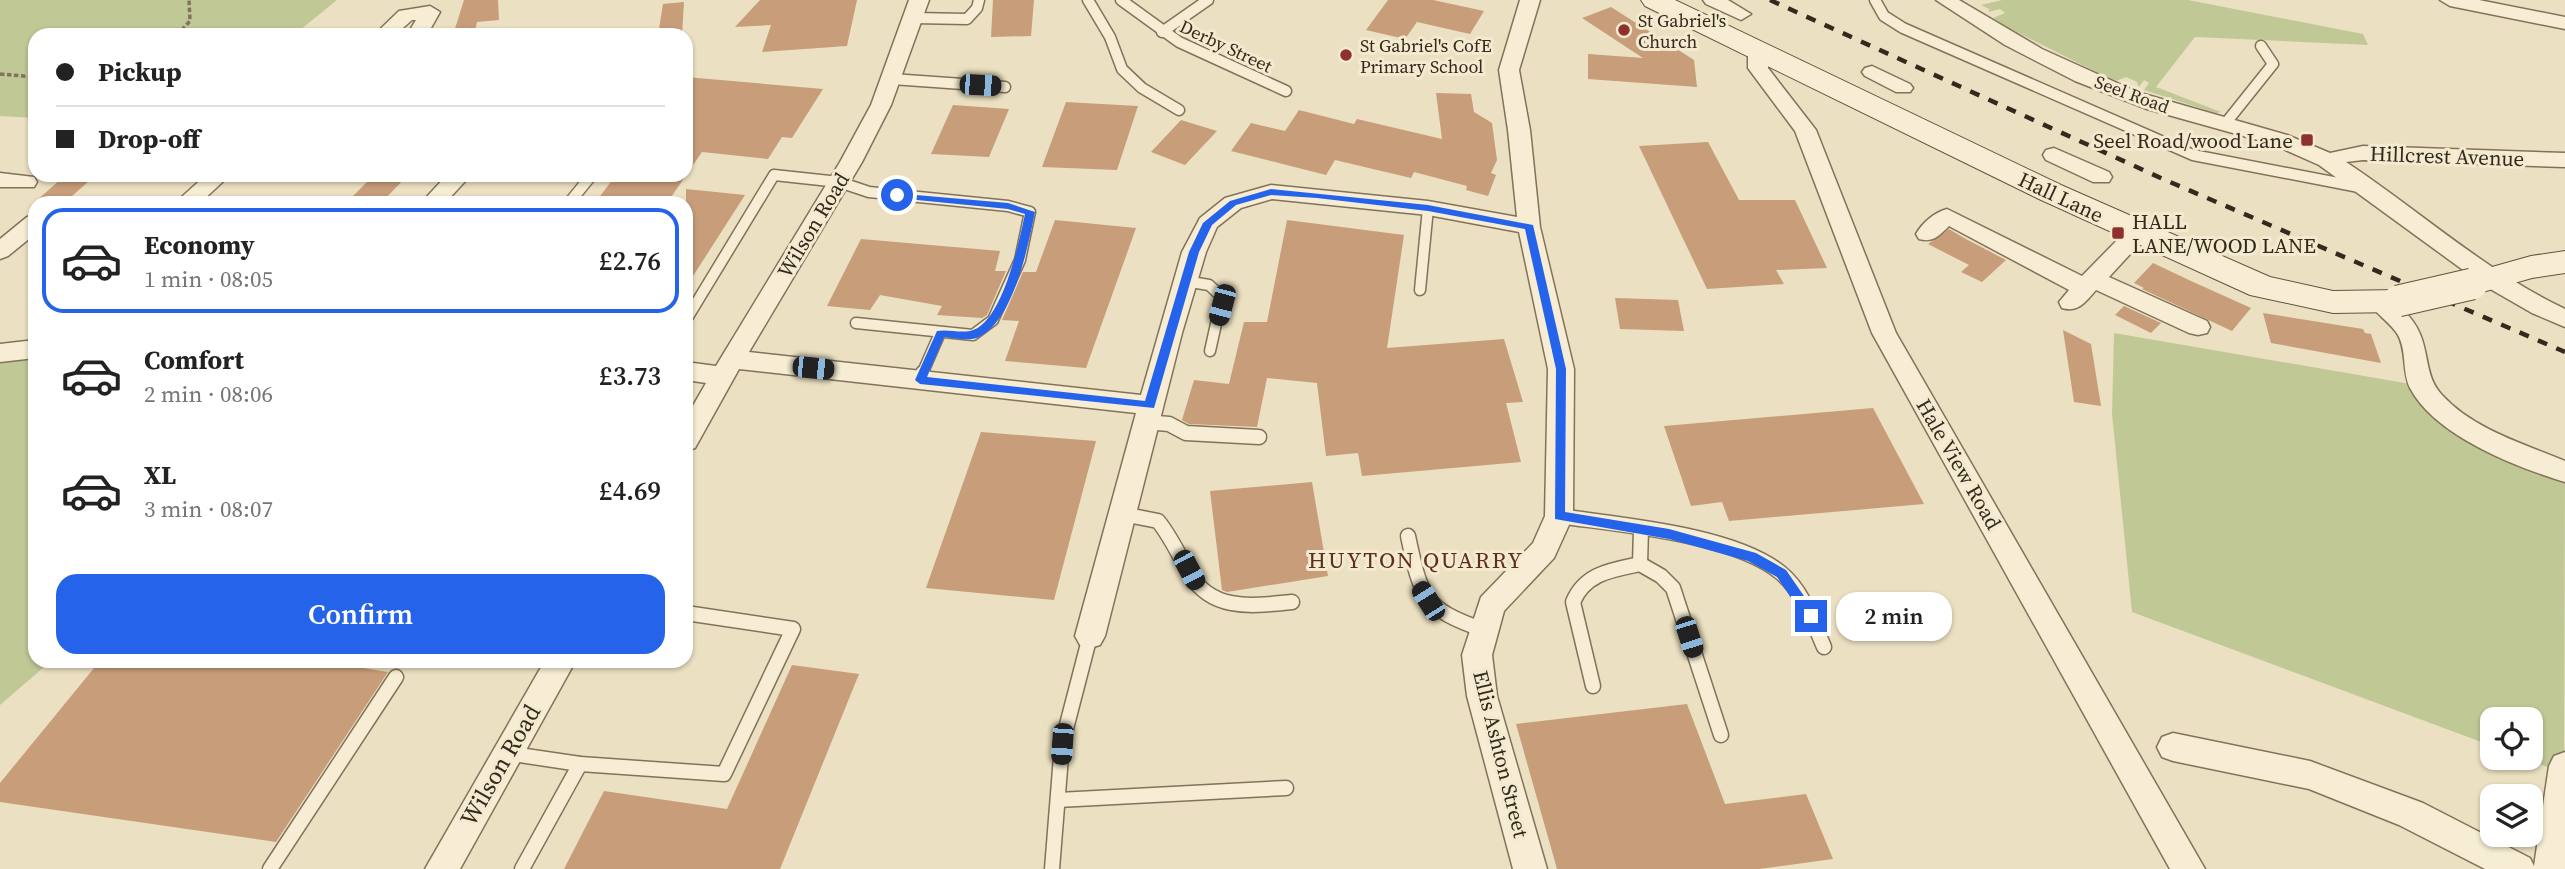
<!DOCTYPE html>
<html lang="en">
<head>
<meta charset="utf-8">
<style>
	body { margin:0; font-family:"Source Serif 4",serif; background:#f2f2f2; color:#222; height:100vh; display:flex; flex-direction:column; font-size:26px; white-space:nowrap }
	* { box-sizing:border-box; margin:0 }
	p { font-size:23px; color:#767676 }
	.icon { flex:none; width:38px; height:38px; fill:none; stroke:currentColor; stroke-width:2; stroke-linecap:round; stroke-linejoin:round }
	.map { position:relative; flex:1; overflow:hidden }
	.panel { position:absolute; left:28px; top:196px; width:665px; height:472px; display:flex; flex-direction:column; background:#fff; border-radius:21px; box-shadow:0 2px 5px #0004 }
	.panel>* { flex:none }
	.banner { position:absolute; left:28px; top:28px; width:665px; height:154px; border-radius:21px; box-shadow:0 2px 5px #0004; display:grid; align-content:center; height:154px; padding:0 28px; background:#fff }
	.controls { position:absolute; left:2480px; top:707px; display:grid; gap:14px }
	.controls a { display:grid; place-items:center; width:63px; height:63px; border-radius:14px; background:#fff; box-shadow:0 2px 5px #0004; font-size:35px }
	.end { position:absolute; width:32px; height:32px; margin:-16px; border:9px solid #2563eb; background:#fff; box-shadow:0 0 0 4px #fff }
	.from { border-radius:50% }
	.bubble { position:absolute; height:49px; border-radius:21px; background:#fff; box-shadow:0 2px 5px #0004; font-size:23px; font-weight:600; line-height:49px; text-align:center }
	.car { position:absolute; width:21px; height:42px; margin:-21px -10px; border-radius:9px; box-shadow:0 0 5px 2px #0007; background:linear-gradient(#222 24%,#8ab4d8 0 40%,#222 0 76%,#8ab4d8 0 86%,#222 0) }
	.banner b { display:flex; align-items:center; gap:24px; height:66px; font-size:26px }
	.banner b+b { border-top:2px solid #e0e0e0 }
	.banner i { width:18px; height:18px; background:#222 }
	ul { padding:12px 0 0; list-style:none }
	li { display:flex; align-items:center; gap:21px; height:105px; margin:0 14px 10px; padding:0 14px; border:4px solid transparent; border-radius:21px }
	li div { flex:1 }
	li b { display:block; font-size:26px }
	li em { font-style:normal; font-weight:600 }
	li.current { border-color:#2563eb }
	li>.icon { width:63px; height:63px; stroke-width:1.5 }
	.action { display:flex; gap:14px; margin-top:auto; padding:14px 28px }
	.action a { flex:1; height:80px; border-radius:21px; background:#2563eb; color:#fff; font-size:28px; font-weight:600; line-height:80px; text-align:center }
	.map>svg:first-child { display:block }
	.green { fill:#c0c896 }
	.building { fill:#c79d7a }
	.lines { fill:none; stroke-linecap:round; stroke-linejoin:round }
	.lane-far1-casing { stroke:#83725a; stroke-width:13 }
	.lane-casing { stroke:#83725a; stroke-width:17 }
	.street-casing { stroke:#83725a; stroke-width:3 }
	.secondary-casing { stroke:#65533d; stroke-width:2 }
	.path { stroke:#83725a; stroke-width:3.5; stroke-dasharray:4.5 2.5; stroke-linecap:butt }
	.lane-far1 { stroke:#f6edd4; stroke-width:10 }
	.lane { stroke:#f6edd4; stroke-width:14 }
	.street { fill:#f6edd4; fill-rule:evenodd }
	.secondary { fill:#f6edd4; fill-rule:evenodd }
	.rail { stroke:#34291d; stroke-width:4.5; stroke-dasharray:10 10; stroke-linecap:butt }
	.secondary-bridge-casing { stroke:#65533d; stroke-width:33; stroke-linecap:butt }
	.secondary-bridge { stroke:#f6edd4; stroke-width:31 }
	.route { fill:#2563eb }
	.poi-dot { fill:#8e312e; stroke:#f3ead0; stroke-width:2.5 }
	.labels { text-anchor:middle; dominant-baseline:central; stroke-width:6; stroke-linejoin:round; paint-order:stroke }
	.far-poi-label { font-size:18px; fill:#34291d; stroke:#f3ead0; text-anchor:start }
	.far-street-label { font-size:18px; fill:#34291d; stroke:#f3ead0 }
	.poi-label { font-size:21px; fill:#34291d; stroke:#f3ead0; text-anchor:end }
	.street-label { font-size:21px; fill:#34291d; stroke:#f3ead0 }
	.neighbourhood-label { font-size:23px; letter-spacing:2px; fill:#5e2f20; stroke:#f3ead0 }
	.near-street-label { font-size:24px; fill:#34291d; stroke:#f3ead0 }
</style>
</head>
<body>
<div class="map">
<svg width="2565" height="869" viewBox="0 0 2565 869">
	<rect width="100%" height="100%" fill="#ebe0c1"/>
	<g class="green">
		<polygon points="0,0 337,0 294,35 35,35 35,118 0,116"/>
		<polygon points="2002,0 2188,0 2363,34 2368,45 2195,37 2156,87 2221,112 2216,113 2144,90 2149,83 2144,80 2139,87 2137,82 2126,77 2116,81 2104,76 2005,26 1993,18 2005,13 2000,9 1989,12 1989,9 1981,5"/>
		<polygon points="2114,333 2422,386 2454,421 2565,472 2564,773 2523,758 2530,758 2530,719 2492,719 2492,746 2132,612 2112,414"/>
		<polygon points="35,351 35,662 50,662 0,705 0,354"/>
	</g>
	<g class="building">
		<polygon points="464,0 498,0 499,20 477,22 474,35 453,35"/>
		<polygon points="760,0 857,0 847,46 762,52 771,25 735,27"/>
		<polygon points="993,0 1034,0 1031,36 991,37"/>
		<polygon points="1388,0 1433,0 1484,11 1470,34 1417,22 1405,39 1366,30"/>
		<polygon points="684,2 682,35 658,35 663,4"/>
		<polygon points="1611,7 1694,60 1697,87 1588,79 1588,54 1643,58 1582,18"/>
		<polygon points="686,77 823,89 792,138 782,137 768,159 702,152 667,203 595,203 616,175 686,175"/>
		<polygon points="1436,93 1471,94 1474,112 1492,123 1497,160 1491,173 1496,175 1488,196 1466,190 1467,186 1414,172 1411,178 1335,160 1326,175 1231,151 1251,123 1285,131 1299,110 1354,124 1357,119 1442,139"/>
		<polygon points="1066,102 1138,106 1117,170 1042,167"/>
		<polygon points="953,105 1009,109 989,157 931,154"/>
		<polygon points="1181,120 1217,131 1185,165 1151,152"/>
		<polygon points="1708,142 1739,200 1795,200 1827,268 1776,270 1784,284 1707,289 1639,146"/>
		<polygon points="374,175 408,175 381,203 346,203"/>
		<polygon points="62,178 89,181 64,203 34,203"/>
		<polygon points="686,189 745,195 686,287"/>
		<polygon points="1055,220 1136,228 1086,368 1005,361 1019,321 1002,320 1023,272 1036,272"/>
		<polygon points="1287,220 1404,235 1387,348 1504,339 1523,402 1506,403 1521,462 1362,476 1358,453 1326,456 1317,383 1267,378 1257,427 1189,424 1182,420 1194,380 1229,384 1244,322 1267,322"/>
		<polygon points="1949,229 1964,238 2006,260 1982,282 1961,272 1969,265 1928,244"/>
		<polygon points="861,239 1000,251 995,271 1006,271 987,315 982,318 937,315 942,306 880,295 870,310 827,306"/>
		<polygon points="2153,263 2191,281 2251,308 2232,331 2142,289 2144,288 2134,283"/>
		<polygon points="1615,298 1678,300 1684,331 1620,329"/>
		<polygon points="2124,306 2161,323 2151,333 2115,315"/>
		<polygon points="2263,313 2363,329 2365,333 2371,334 2381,363 2271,343"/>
		<polygon points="2063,330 2091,344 2101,406 2074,402"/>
		<polygon points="1873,408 1924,504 1729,521 1722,502 1691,506 1664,426"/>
		<polygon points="981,432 1096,441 1054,600 926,588"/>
		<polygon points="1312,482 1328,576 1227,592 1222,590 1210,491"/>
		<polygon points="99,662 326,662 388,672 276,842 0,802 0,783"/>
		<polygon points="792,665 859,674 780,869 564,869 604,791 727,809"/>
		<polygon points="1687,704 1725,804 1806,794 1833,859 1759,869 1557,869 1516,724"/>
	</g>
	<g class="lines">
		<defs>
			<g id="lane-far1">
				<polyline points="1088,0 1110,37 1122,69 1142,88 1179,110"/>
				<polyline points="1121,0 1179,42 1286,91"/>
				<polyline points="1875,0 1884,16 1903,28 2193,155 2359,187"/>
				<polyline points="914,18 967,19 977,8 979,0"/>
				<polyline points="1162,32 1208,0"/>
				<polyline points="892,79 1005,87"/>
				<polyline points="2225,124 2273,64 2261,46"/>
				<polyline points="569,203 591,176"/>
				<polyline points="1185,281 1209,285 1222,297 1210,351"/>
				<polyline points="1420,290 1428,208"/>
				<polyline points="686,320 774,175 839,182 869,192 1008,206 1030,212 1020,260 993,320 973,335 856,323"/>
				<polyline points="922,374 940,333"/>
			</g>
			<g id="lane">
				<polyline points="920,380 923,373"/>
				<polyline points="1145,422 1169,424 1186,433 1259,437"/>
				<path d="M1122 514 1158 521C1171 537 1179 555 1189 573 1212 612 1252 606 1292 602"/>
				<path d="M1559 516C1620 525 1734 534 1781 573 1803 591 1813 622 1824 647"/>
				<path d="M1408 536C1421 597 1423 609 1484 630"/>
				<polyline points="1640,564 1661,576 1673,588 1721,735"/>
				<path d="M1593 686 1573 602C1585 573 1612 570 1640 564L1641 529"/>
				<polyline points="506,753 580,764 724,774 793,629 686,613"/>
				<polyline points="1058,800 1286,788"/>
				<polyline points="270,869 396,677"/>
				<polyline points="522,869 580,764"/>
				<polyline points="1052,869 1062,744 1090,636"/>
			</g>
			<g id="street">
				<polygon points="909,0 929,0 891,105 862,162 749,352 1141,395 1182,252 1200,218 1225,198 1271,185 1428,201 1517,217 1508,130 1499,70 1520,0 1540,0 1519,70 1530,130 1540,227 1574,369 1573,516 1554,558 1504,611 1492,655 1497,696 1547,869 1513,869 1467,696 1462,655 1481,597 1533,543 1545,516 1548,369 1519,232 1428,215 1272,199 1241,208 1217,227 1206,252 1182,333 1105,636 1100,645 1090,648 1080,645 1075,636 1136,413 739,369 695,448 686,451 686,418 706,383 686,380 686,362 716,366 840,162 871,105"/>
				<polygon points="1703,0 1728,0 1751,14 1741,20 1706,4"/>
				<path d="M1936 0H1959L2042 49 2137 92 2287 135 2330 153 2363 146 2565 153V167L2363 160 2346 162C2420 211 2485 271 2565 309V327L2532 313 2485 286 2319 165 2272 144 2147 109 2075 81 2005 45Z"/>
				<polygon points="2440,0 2479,0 2565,17 2565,29 2450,6"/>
				<polygon points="430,6 440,12 427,35 407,35 416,20 412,20 395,35 374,35 399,11"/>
				<polygon points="1758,43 1765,45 1768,49 1768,68 1816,130 1896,333 2205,869 2170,869 1872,333 1795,131 1748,68 1748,49 1751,45"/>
				<polygon points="1872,66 1910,84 1913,88 1910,92 1896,92 1865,76 1862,72 1865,68"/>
				<polygon points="2054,148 2109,172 2112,177 2109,182 2093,182 2046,160 2043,155 2046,150"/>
				<polygon points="0,173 34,177 37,182 34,187 0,187"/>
				<polygon points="206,175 230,175 200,203 175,203"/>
				<polygon points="447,175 471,175 445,203 421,203"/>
				<path d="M1947 209 2082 276 2129 228 2137 226 2145 228 2148 233 2145 238 2109 277 2207 321 2210 327 2207 333 2198 335 2189 333 2096 290C2086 301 2079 313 2062 308L2059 302 2069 290 1949 226C1939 236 1933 243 1919 239L1916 234C1922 223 1935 212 1947 209Z"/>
				<polygon points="35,215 35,234 8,256 0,259 0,239 27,217"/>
				<path d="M2381 295C2390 297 2396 303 2403 310 2435 340 2419 370 2442 395 2473 429 2524 444 2565 461V482C2516 467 2435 436 2410 388 2402 372 2407 351 2398 335 2391 323 2377 315 2369 303L2372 297Z"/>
				<polygon points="35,340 35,358 0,362 0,344"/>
				<polygon points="544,662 575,662 460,869 425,869"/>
				<polygon points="2173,733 2310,761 2423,803 2530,858 2534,866 2549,766 2554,756 2565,752 2565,869 2485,869 2399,825 2309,789 2173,761 2162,757 2157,747 2162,737"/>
			</g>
			<g id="secondary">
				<polygon points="1641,0 1675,0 2061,185 2270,277 2333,291 2398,290 2410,293 2415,301 2410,309 2398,312 2333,313 2250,295 2039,199 1645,6"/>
				<polygon points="2565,251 2565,273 2532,278 2472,295 2460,292 2455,284 2460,276 2531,256"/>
			</g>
		</defs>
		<use href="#lane-far1" class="lane-far1-casing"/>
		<use href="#lane" class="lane-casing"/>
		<use href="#street" class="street-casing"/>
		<use href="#secondary" class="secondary-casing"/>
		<g class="path">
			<polyline points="177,35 190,21 189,0"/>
			<polyline points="0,74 35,77"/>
		</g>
		<use href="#lane-far1" class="lane-far1"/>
		<use href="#lane" class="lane"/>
		<use href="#street" class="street"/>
		<use href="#secondary" class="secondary"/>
		<polyline class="rail" points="1770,0 2163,179 2565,352"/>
		<defs>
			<polyline id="secondary-bridge" points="2398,301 2472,284"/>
		</defs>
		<use href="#secondary-bridge" class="secondary-bridge-casing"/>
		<use href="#secondary-bridge" class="secondary-bridge"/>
	</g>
	<path class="route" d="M1271 189 1428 205 1533 225 1566 369 1565 512 1669 529 1756 553 1786 570 1815 612V620H1806L1777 577 1748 561 1669 539 1555 519 1556 369 1525 229 1428 211 1317 198 1271 195 1236 205 1212 225 1199 252 1154 408 920 384 915 380 937 331C947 329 959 333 970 331 1002 325 1019 242 1025 214L1008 209 897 198 892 195 893 193 1008 203 1035 212C1028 247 1013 323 977 338 968 341 953 338 944 337L927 377 1145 401 1189 252 1203 223 1230 201Z"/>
	<g class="poi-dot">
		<circle cx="1624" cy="30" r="7"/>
		<circle cx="1346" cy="55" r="7"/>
		<rect x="2300" y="133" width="14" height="14" rx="3.5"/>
		<rect x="2111" y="226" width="14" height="14" rx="3.5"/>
	</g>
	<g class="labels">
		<g class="far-poi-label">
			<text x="1638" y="20">St Gabriel's<tspan x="1638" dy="21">Church</tspan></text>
			<text x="1360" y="45">St Gabriel's CofE<tspan x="1360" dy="21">Primary School</tspan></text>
		</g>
		<g class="far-street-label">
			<text transform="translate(1226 46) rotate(25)">Derby Street</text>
			<text transform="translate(2132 94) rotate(20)">Seel Road</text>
		</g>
		<g class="poi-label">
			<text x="2293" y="140">Seel Road/wood Lane</text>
			<text x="2132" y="221" text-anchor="start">HALL<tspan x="2132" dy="24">LANE/WOOD LANE</tspan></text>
		</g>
		<g class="street-label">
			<text transform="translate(2447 156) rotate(2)">Hillcrest Avenue</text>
			<text transform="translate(2061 197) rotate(25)">Hall Lane</text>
			<text transform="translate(813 225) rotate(-59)">Wilson Road</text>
			<text transform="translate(1959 464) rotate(60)">Hale View Road</text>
			<text transform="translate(1501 754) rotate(76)">Ellis Ashton Street</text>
		</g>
		<g class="neighbourhood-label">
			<text x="1416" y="560">HUYTON QUARRY</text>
		</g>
		<g class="near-street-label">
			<text transform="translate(500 765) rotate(-60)">Wilson Road</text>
		</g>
	</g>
</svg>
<div class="controls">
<a><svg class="icon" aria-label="locate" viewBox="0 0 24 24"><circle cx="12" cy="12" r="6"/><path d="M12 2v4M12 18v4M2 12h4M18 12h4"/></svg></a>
<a><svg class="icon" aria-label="layers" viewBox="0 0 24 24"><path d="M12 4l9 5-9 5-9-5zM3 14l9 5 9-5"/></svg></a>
</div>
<i class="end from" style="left:897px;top:195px"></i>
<i class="end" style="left:1811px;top:616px"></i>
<div class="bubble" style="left:1836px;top:592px;width:116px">2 min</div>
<i class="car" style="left:980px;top:85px;rotate:93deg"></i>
<i class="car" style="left:1222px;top:305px;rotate:195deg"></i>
<i class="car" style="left:813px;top:368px;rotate:96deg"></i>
<i class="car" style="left:1189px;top:570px;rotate:152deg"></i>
<i class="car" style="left:1428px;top:601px;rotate:328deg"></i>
<i class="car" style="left:1689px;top:637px;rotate:162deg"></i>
<i class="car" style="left:1062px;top:744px;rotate:184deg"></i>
<div class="banner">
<b><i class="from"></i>Pickup</b>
<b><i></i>Drop-off</b>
</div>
<section class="panel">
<ul>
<li class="current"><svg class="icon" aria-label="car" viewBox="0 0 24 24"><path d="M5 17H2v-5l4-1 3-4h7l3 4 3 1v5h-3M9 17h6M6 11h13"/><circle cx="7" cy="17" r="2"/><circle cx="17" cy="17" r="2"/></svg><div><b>Economy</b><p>1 min · 08:05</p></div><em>£2.76</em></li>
<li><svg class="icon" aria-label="car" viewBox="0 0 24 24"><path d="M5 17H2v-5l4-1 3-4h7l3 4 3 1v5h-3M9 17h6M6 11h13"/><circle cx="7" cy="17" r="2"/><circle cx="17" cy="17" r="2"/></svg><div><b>Comfort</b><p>2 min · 08:06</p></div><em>£3.73</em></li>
<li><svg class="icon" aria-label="car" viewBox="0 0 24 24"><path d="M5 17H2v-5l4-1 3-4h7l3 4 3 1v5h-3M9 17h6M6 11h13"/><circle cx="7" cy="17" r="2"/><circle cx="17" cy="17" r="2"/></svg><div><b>XL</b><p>3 min · 08:07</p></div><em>£4.69</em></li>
</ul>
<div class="action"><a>Confirm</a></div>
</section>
</div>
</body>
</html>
